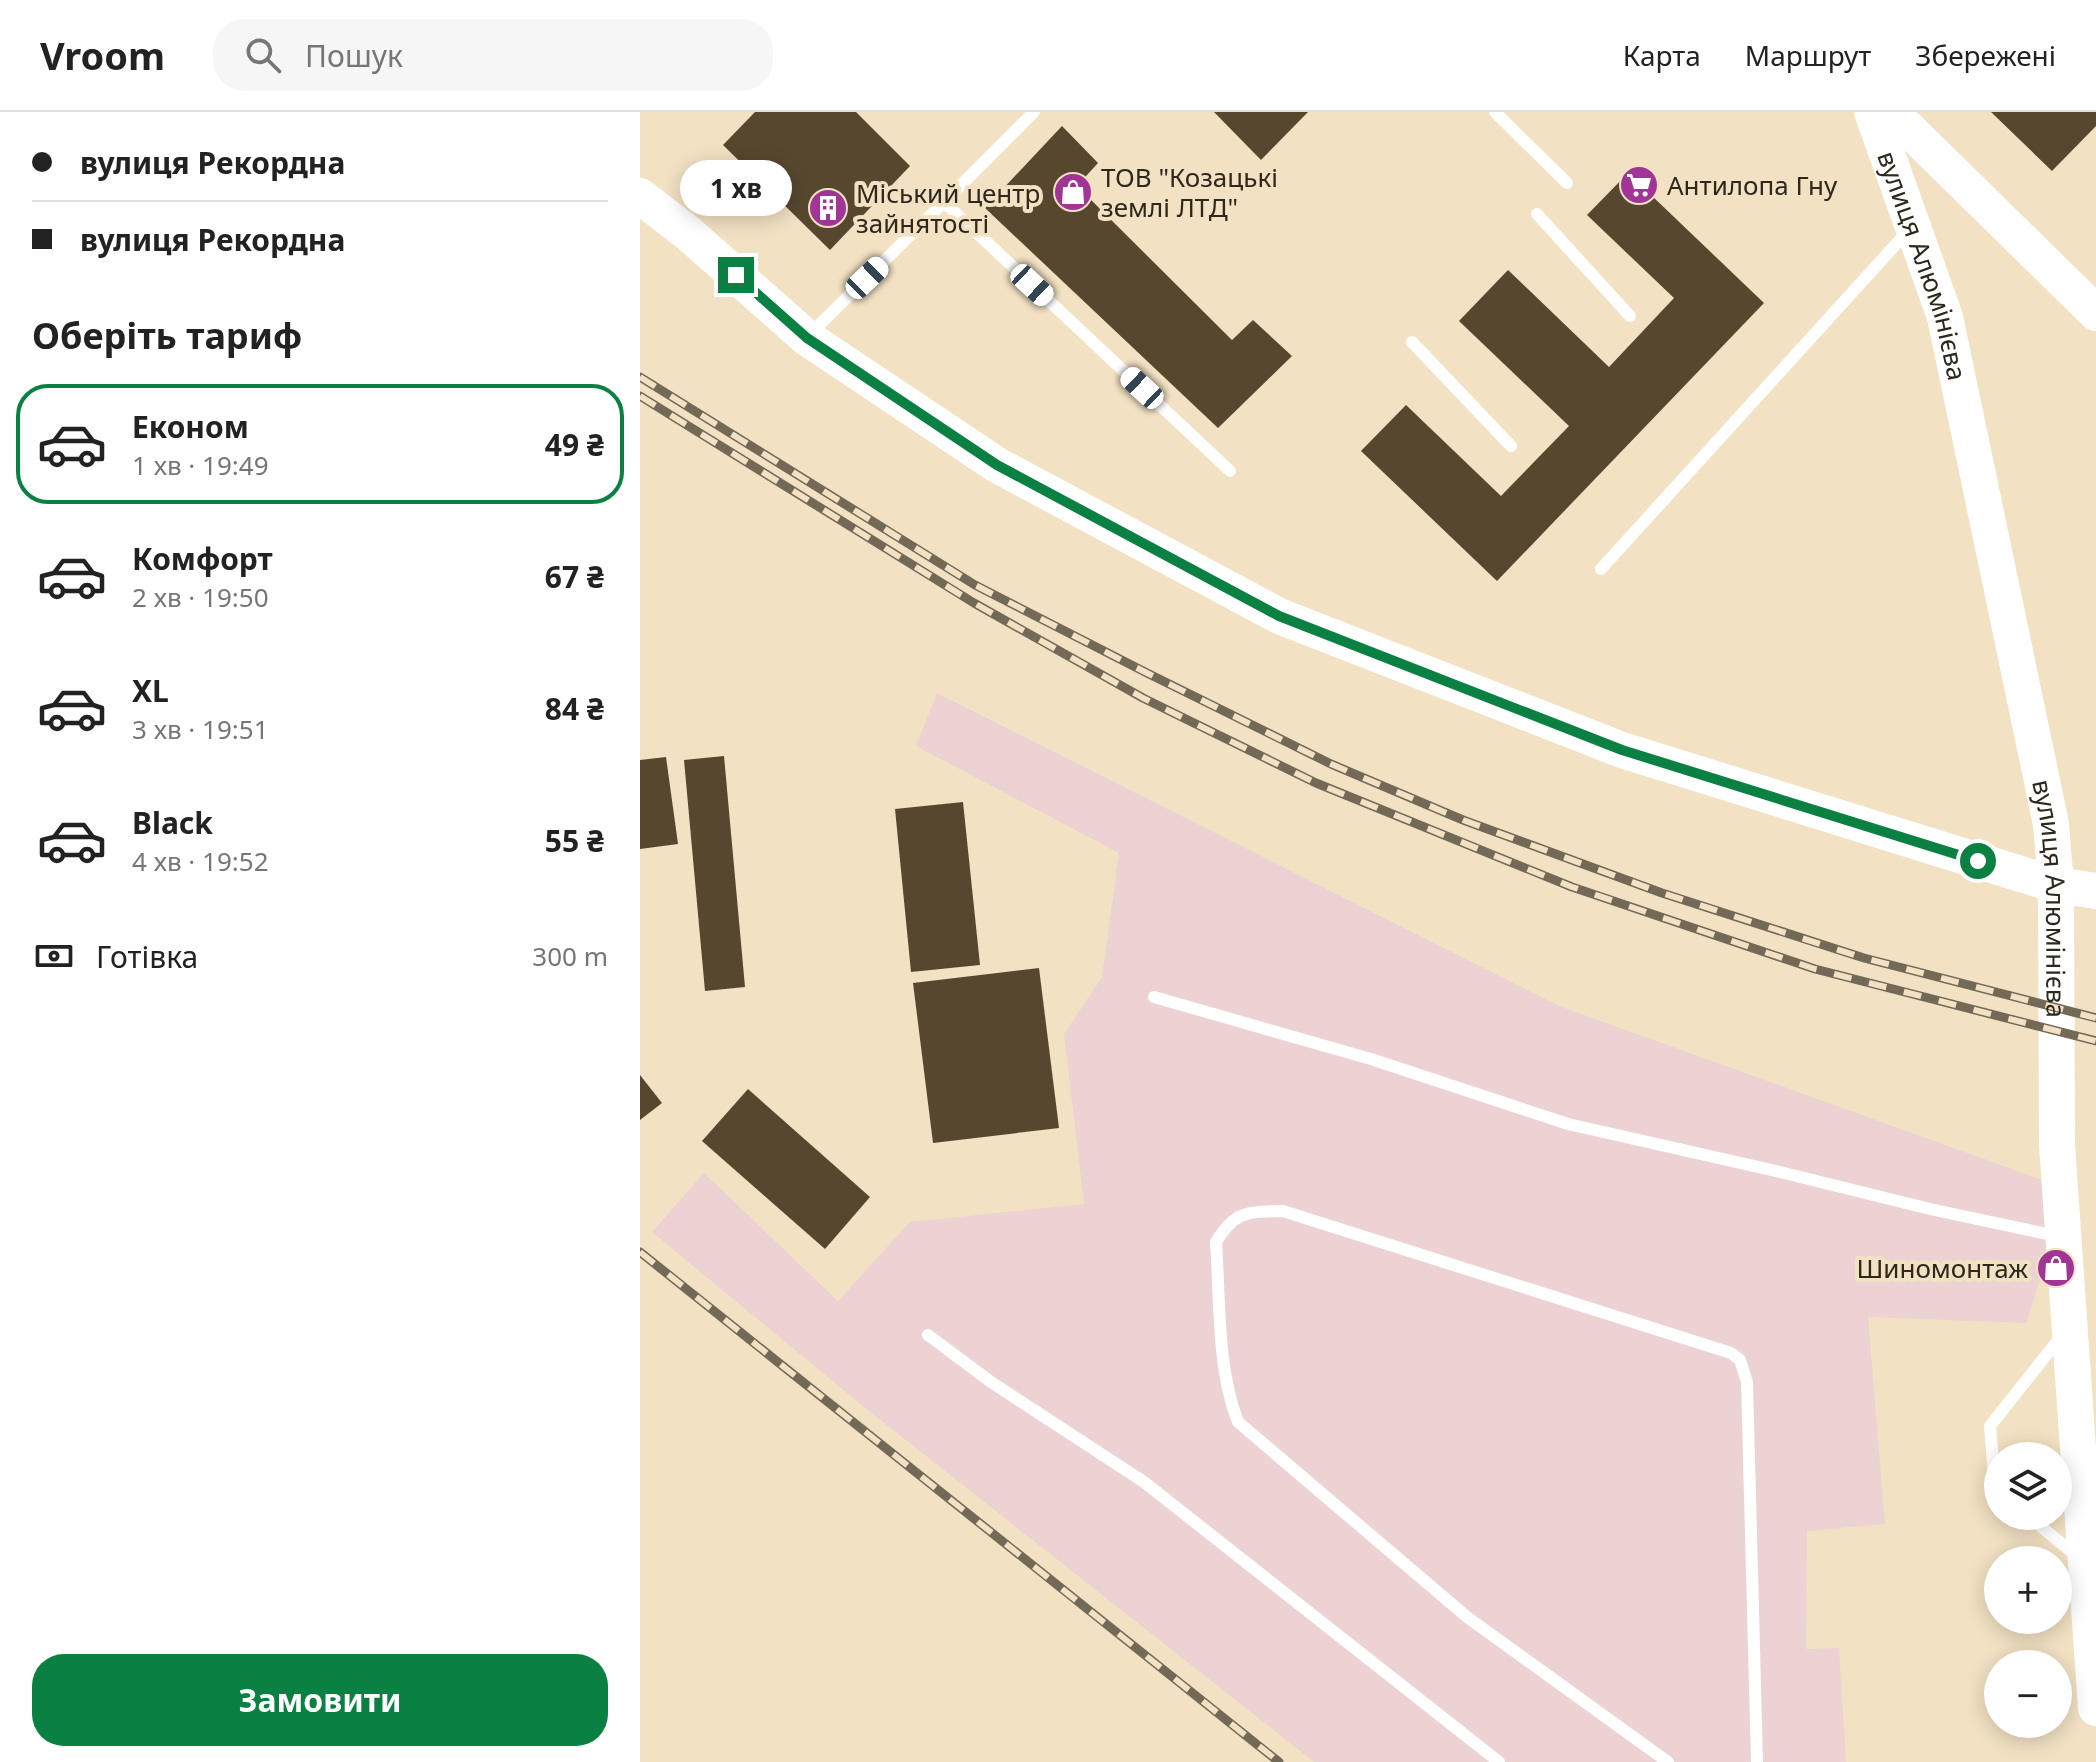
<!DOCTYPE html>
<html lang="uk">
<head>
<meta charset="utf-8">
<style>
	body { margin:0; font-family:"Noto Sans",sans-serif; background:#f6f6f6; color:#222; height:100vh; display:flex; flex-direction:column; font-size:30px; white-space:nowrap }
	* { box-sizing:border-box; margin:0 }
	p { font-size:26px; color:#767676 }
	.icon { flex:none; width:44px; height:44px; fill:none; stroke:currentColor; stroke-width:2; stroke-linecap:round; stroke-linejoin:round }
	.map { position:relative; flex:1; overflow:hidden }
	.side { display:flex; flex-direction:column; background:#fff; width:640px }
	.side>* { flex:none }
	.banner { display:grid; align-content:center; height:176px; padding:0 32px; background:#fff }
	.buttons { position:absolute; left:1344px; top:1330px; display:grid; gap:16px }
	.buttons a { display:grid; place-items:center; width:88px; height:88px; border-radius:50%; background:#fff; box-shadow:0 4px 20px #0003; font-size:40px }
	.end { position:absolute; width:36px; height:36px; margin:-18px; border:10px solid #0b8043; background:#fff; box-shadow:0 0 0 4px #fff }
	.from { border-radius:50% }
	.bubble { position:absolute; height:56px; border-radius:28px; background:#fff; box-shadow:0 4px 20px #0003; font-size:26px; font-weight:700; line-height:56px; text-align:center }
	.car { position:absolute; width:24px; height:48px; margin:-24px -12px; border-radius:10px; box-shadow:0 0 6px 2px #0007; background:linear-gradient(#fff 24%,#345 0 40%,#fff 0 76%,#345 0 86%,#fff 0) }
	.banner b { display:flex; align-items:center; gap:28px; height:76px; font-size:30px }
	.banner b+b { border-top:2px solid #e0e0e0 }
	.banner i { width:20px; height:20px; background:#222 }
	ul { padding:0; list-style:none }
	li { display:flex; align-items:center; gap:24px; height:120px; margin:0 16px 12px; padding:0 16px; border:4px solid transparent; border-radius:32px }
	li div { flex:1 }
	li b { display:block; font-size:30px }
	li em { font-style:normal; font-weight:700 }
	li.selected { border-color:#0b8043 }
	li>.icon { width:72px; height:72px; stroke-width:1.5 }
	h2 { padding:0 32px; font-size:36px; line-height:96px }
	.pay { display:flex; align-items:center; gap:20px; height:88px; padding:0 32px; font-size:30px }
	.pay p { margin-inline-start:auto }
	.action { display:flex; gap:16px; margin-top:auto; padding:16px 32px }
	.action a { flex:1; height:92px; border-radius:32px; background:#0b8043; color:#fff; font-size:32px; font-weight:700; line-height:92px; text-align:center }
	header { display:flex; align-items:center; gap:48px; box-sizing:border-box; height:112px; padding:0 40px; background:#fff; border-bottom:2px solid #e0e0e0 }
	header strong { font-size:38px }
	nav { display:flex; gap:44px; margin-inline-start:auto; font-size:28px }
	.search { width:560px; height:72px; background:#f6f6f6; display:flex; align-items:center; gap:20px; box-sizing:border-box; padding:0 28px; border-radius:32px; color:#767676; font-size:30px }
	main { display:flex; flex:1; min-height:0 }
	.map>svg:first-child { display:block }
	.industrial { fill:#edd2d3 }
	.building { fill:#57472f }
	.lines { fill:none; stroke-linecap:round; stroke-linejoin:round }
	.lane { stroke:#fff; stroke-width:12 }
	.secondary { stroke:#fff; stroke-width:36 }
	.rail-casing { stroke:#736957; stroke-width:9 }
	.rail { stroke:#f2e1c3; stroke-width:6; stroke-dasharray:18; stroke-linecap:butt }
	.route { stroke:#0b8043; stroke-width:10 }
	.labels { text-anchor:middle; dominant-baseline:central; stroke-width:8; stroke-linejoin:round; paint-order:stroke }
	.poi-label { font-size:26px; fill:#2d271c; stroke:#f2e1c3; text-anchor:start }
	.street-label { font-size:26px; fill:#2d271c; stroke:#f2e1c3 }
</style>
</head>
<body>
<header>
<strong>Vroom</strong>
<div class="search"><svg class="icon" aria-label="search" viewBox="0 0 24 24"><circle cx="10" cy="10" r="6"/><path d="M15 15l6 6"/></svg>Пошук</div>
<nav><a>Карта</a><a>Маршрут</a><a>Збережені</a></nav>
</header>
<main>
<section class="side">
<div class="banner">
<b><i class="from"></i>вулиця Рекордна</b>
<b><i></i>вулиця Рекордна</b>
</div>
<h2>Оберіть тариф</h2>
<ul>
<li class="selected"><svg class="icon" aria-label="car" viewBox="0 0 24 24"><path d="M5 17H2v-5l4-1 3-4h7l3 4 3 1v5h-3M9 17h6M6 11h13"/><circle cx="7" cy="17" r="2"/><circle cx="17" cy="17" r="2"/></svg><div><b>Економ</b><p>1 хв · 19:49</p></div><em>49 ₴</em></li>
<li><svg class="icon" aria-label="car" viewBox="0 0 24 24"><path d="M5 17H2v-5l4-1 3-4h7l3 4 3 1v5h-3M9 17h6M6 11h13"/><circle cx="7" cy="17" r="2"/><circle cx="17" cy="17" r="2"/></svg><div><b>Комфорт</b><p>2 хв · 19:50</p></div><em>67 ₴</em></li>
<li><svg class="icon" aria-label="car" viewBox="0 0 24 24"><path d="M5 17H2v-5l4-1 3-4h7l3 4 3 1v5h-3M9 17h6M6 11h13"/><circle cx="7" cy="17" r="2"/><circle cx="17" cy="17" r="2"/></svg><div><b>XL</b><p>3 хв · 19:51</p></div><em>84 ₴</em></li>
<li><svg class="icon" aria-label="car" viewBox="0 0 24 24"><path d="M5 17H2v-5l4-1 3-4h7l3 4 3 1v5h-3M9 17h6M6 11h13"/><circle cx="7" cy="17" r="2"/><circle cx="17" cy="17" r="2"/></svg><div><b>Black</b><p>4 хв · 19:52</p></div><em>55 ₴</em></li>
</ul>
<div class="pay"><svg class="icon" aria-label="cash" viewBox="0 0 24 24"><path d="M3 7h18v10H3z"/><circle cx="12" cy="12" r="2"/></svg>Готівка<p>300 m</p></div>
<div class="action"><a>Замовити</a></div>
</section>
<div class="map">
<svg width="1456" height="1650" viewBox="0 0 1456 1650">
	<rect width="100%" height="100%" fill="#f2e1c3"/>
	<polygon class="industrial" points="297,581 919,894 1405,1069 1411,1133 1386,1211 1228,1205 1245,1412 1167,1419 1166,1537 1199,1536 1206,1650 674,1650 224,1295 12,1120 64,1061 198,1189 270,1110 444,1092 424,922 462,865 479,741 276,634"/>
	<g class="building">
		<polygon points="115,0 216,0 270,54 190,138 83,33"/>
		<polygon points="574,0 668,0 621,48"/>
		<polygon points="1351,0 1456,0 1456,14 1412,59"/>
		<polygon points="422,14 458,51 437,74 592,228 613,208 652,244 578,316 345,96"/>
		<polygon points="988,61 1124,191 857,469 721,339 766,293 861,384 929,314 819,209 868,158 969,255 1034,186 947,103"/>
		<polygon points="84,644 105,875 65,879 44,648"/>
		<polygon points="26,645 38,732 0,737 0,648"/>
		<polygon points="323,690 340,853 271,860 255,697"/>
		<polygon points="399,856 419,1016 293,1031 273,871"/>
		<polygon points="0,963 22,991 0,1008"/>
		<polygon points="108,977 230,1085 185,1137 62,1029"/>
	</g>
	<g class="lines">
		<g class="lane">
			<polyline points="394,0 304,90 590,359"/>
			<polyline points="855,0 927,71"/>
			<polyline points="897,102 990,204"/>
			<polyline points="169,223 304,90"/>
			<polyline points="772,230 871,334"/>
			<polyline points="961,457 1268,119"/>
			<polyline points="514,885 731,947 928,1012 1140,1060 1290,1097 1421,1125"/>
			<polyline points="288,1223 351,1270 504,1370 859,1650"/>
			<polyline points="1358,1379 1355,1376 1350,1314 1423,1222"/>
			<polyline points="1388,1404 1438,1445"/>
			<path d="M1028 1650 827 1505 598 1310C577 1257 580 1187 576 1130 595 1098 608 1100 643 1099L1091 1241 1100 1248 1107 1270 1117 1650"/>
		</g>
		<g class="secondary">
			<path id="s1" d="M1232 0 1305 205 1411 712 1416 773 1417 1033 1456 1596"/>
			<polyline points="1251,0 1456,201"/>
			<polyline points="0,84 49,122 167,226 357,353 639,504 982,638 1416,773 1456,779"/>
		</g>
		<defs>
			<g id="rail">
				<polyline points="0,265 335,473 507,561 691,652 823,708 1022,781 1224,846 1456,906"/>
				<polyline points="0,284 334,491 503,586 676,671 932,775 1175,857 1456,929"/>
				<polyline points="0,1140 639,1650"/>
			</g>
		</defs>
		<use href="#rail" class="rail-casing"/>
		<use href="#rail" class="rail"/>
	</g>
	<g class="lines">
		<polyline class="route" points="96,163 167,226 357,353 639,504 982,638 1338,749"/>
	</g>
	<defs>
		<symbol id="supermarket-disc" viewBox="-11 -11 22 22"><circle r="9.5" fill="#a13595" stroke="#f2e1c3"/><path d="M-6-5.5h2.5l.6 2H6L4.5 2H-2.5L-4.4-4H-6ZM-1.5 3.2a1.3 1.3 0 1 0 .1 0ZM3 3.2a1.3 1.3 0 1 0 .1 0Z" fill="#fff"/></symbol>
		<symbol id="shop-disc" viewBox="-11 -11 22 22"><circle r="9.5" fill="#a13595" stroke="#f2e1c3"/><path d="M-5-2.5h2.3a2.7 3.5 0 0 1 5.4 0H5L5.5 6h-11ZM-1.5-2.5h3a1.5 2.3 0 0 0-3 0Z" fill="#fff"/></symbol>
		<symbol id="building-disc" viewBox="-11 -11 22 22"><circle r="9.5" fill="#a13595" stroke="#f2e1c3"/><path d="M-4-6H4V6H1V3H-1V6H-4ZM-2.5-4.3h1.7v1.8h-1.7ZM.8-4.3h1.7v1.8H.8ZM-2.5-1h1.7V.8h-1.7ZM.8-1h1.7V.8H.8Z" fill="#fff"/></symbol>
	</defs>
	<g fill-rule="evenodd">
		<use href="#supermarket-disc" x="977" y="51" width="44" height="44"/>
		<use href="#shop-disc" x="411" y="58" width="44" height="44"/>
		<use href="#building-disc" x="166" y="74" width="44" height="44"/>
		<use href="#shop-disc" x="1394" y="1134" width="44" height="44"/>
	</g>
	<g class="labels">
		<g class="poi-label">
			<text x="461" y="65">ТОВ "Козацькі<tspan x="461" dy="30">землі ЛТД"</tspan></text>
			<text x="1027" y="73">Антилопа Гну</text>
			<text x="216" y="81">Міський центр<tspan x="216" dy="30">зайнятості</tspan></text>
			<text x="1388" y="1156" text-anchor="end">Шиномонтаж</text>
		</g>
		<g class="street-label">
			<text stroke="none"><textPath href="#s1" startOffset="162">вулиця Алюмінієва</textPath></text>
			<text stroke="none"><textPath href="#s1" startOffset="810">вулиця Алюмінієва</textPath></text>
		</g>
	</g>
</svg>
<div class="buttons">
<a><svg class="icon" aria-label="layers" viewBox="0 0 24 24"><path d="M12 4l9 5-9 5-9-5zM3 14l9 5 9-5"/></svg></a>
<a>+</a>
<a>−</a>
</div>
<i class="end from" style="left:1338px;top:749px"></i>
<i class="end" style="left:96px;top:163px"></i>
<div class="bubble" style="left:40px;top:48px;width:112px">1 хв</div>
<i class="car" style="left:227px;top:166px;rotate:46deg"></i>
<i class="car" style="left:392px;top:173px;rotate:133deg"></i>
<i class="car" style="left:502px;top:276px;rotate:313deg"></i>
</div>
</main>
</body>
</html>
